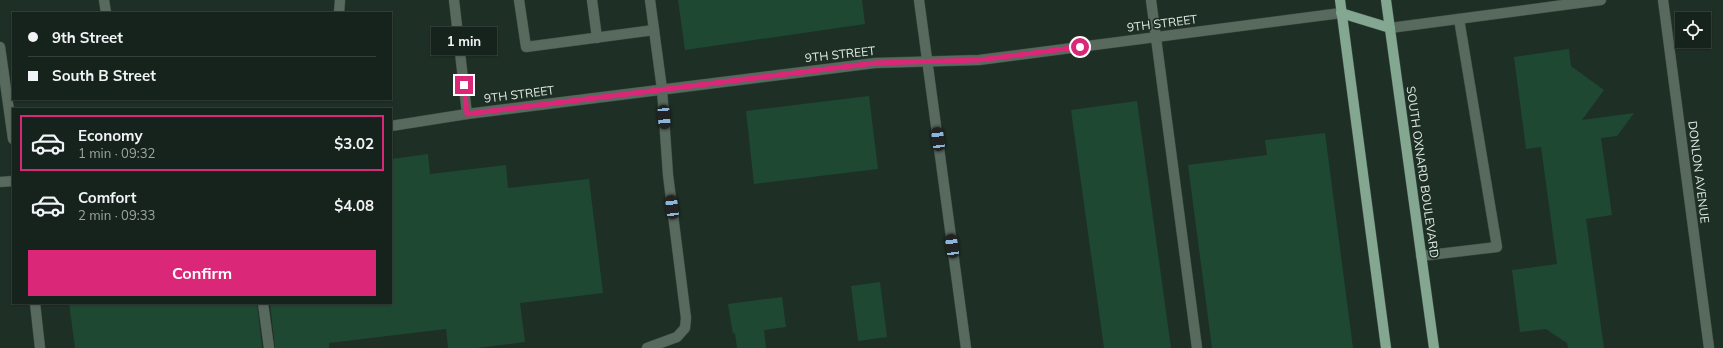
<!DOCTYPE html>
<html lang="en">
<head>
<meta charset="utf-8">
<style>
	body { margin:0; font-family:Mulish,sans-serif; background:#1f2b25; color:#f1f3f6; height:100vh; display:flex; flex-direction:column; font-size:15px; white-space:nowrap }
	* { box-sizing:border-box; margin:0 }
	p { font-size:13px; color:#9ea4a3 }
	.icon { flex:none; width:22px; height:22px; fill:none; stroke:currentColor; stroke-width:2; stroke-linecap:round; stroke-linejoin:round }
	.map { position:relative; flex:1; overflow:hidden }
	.panel { position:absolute; left:12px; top:108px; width:380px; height:196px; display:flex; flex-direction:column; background:#16231c; border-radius:0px; box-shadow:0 1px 3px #0004,0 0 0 1px #35403b }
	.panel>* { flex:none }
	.top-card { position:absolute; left:12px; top:12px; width:380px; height:88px; border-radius:0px; box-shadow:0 1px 3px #0004,0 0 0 1px #35403b; display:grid; align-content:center; height:88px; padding:0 16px; background:#16231c }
	.buttons { position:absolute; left:1675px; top:12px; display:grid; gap:8px }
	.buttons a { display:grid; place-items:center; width:36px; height:36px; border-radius:0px; background:#16231c; box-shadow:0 1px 3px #0004,0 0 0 1px #35403b; font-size:20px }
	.end { position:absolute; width:18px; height:18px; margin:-9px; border:5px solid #db2777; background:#fff; box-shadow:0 0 0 2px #fff }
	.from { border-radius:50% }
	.bubble { position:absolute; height:28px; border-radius:0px; background:#16231c; box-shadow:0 1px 3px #0004,0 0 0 1px #35403b; font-size:13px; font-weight:700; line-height:28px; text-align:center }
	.car { position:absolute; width:12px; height:24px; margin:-12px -6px; border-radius:5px; box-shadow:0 0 3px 1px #0007; background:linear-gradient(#222 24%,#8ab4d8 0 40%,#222 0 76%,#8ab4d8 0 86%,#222 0) }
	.top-card b { display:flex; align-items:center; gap:14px; height:38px; font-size:15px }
	.top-card b+b { border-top:1px solid #35403b }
	.top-card i { width:10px; height:10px; background:#f1f3f6 }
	ul { padding:7px 0 0; list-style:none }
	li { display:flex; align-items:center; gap:12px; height:56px; margin:0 8px 6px; padding:0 8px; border:2px solid transparent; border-radius:0px }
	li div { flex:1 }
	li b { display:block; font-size:15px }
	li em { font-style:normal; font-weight:700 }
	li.active { border-color:#db2777 }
	li>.icon { width:36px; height:36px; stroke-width:1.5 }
	.primary-button { display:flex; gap:8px; margin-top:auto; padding:8px 16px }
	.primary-button a { flex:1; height:46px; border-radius:0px; background:#db2777; color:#fff; font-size:16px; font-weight:700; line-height:46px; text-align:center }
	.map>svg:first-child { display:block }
	.building { fill:#1f4833 }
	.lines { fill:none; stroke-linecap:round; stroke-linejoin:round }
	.service-casing { stroke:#3d4d43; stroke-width:11 }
	.minor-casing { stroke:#3d4d43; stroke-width:11 }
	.tertiary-casing { stroke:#3d4d43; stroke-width:11 }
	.primary-casing { stroke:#3d4d43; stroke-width:11 }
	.service { stroke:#58695e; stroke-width:10 }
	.minor { stroke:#58695e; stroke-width:10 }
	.tertiary { stroke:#58695e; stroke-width:10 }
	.primary { stroke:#83a791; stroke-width:10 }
	.route { stroke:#db2777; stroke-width:5 }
	.labels { text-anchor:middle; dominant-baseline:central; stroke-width:3.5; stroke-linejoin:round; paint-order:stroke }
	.street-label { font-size:12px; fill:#dfeae3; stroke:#1e2f25 }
</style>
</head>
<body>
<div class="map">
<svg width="1723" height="348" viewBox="0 0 1723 348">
	<rect width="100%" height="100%" fill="#1e2f25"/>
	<g class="building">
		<polygon points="678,0 862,0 865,24 685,50"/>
		<polygon points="1569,49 1571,66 1604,90 1582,120 1634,113 1617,136 1601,138 1612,215 1586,219 1604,348 1568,348 1567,343 1546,329 1520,332 1512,270 1557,264 1541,147 1526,149 1514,57"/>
		<polygon points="869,96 878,169 754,184 746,111"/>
		<polygon points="1137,101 1171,348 1104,348 1071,110"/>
		<polygon points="1325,133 1353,348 1212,348 1188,165 1267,155 1265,140"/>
		<polygon points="428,154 430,174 506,165 508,188 589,179 603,293 520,303 525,342 477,348 448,348 446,329 329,343 329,348 275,348 270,303 391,303 391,159"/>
		<polygon points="880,282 887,337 858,341 851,286"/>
		<polygon points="782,297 786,327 764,330 766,348 737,348 735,333 733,334 728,304"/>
		<polygon points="69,303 257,303 262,348 75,348"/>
	</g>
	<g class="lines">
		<defs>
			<g id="service">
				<polyline points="104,0 106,13"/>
				<polyline points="519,0 526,47 654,30"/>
				<polyline points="592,0 597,38"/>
				<polyline points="1151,0 1197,348"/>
				<polyline points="339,13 340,0"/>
				<polyline points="1421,256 1497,247 1459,19"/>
				<polyline points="263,303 269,348"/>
				<polyline points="647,348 677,337 685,328 686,318 668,175 662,89 650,0"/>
			</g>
			<g id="minor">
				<polyline points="454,0 467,114"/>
				<polyline points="919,0 966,348"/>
				<polyline points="1663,0 1709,348"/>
				<polyline points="1390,28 1601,0"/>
				<polyline points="391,126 467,114 875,63 979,60 1341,13"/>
			</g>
			<g id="tertiary">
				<polyline points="0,47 13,139"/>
				<polyline points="0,182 13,181"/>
				<polyline points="35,303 40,348"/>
			</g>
			<g id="primary">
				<polyline points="1340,0 1386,348"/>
				<polyline points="1386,0 1434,348"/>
				<polyline points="1341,13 1390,28"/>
			</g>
		</defs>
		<use href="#service" class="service-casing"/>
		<use href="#minor" class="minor-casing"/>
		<use href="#tertiary" class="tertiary-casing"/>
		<use href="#primary" class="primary-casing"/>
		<use href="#service" class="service"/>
		<use href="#minor" class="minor"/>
		<use href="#tertiary" class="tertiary"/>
		<use href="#primary" class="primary"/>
	</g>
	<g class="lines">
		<polyline class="route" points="464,85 467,114 875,63 979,60 1080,47"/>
	</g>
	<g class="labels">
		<g class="street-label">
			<text transform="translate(1162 23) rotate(-7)">9TH STREET</text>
			<text transform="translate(840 54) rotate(-6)">9TH STREET</text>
			<text transform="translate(519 94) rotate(-7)">9TH STREET</text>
			<text transform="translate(1423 172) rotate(82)">SOUTH OXNARD BOULEVARD</text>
			<text transform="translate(1699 172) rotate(83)">DONLON AVENUE</text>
		</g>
	</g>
</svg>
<div class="buttons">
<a><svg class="icon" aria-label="locate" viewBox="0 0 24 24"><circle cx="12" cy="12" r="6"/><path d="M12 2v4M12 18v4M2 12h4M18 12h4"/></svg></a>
</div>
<i class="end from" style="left:1080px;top:47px"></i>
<i class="end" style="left:464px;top:85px"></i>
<div class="bubble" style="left:431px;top:27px;width:66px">1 min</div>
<i class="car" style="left:664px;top:117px;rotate:176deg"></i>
<i class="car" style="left:938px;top:139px;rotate:353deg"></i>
<i class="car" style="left:672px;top:207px;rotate:353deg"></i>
<i class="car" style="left:952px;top:246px;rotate:352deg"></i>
<div class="top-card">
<b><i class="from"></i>9th Street</b>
<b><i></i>South B Street</b>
</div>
<section class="panel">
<ul>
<li class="active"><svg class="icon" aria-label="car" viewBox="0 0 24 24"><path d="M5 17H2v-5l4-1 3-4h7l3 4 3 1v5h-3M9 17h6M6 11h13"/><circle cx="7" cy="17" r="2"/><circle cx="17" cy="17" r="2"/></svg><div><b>Economy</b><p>1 min · 09:32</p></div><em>$3.02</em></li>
<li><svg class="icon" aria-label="car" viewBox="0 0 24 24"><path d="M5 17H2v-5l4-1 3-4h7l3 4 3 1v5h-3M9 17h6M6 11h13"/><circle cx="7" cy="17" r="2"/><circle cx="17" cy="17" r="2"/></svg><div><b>Comfort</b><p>2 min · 09:33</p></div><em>$4.08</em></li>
</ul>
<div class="primary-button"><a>Confirm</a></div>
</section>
</div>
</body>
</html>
